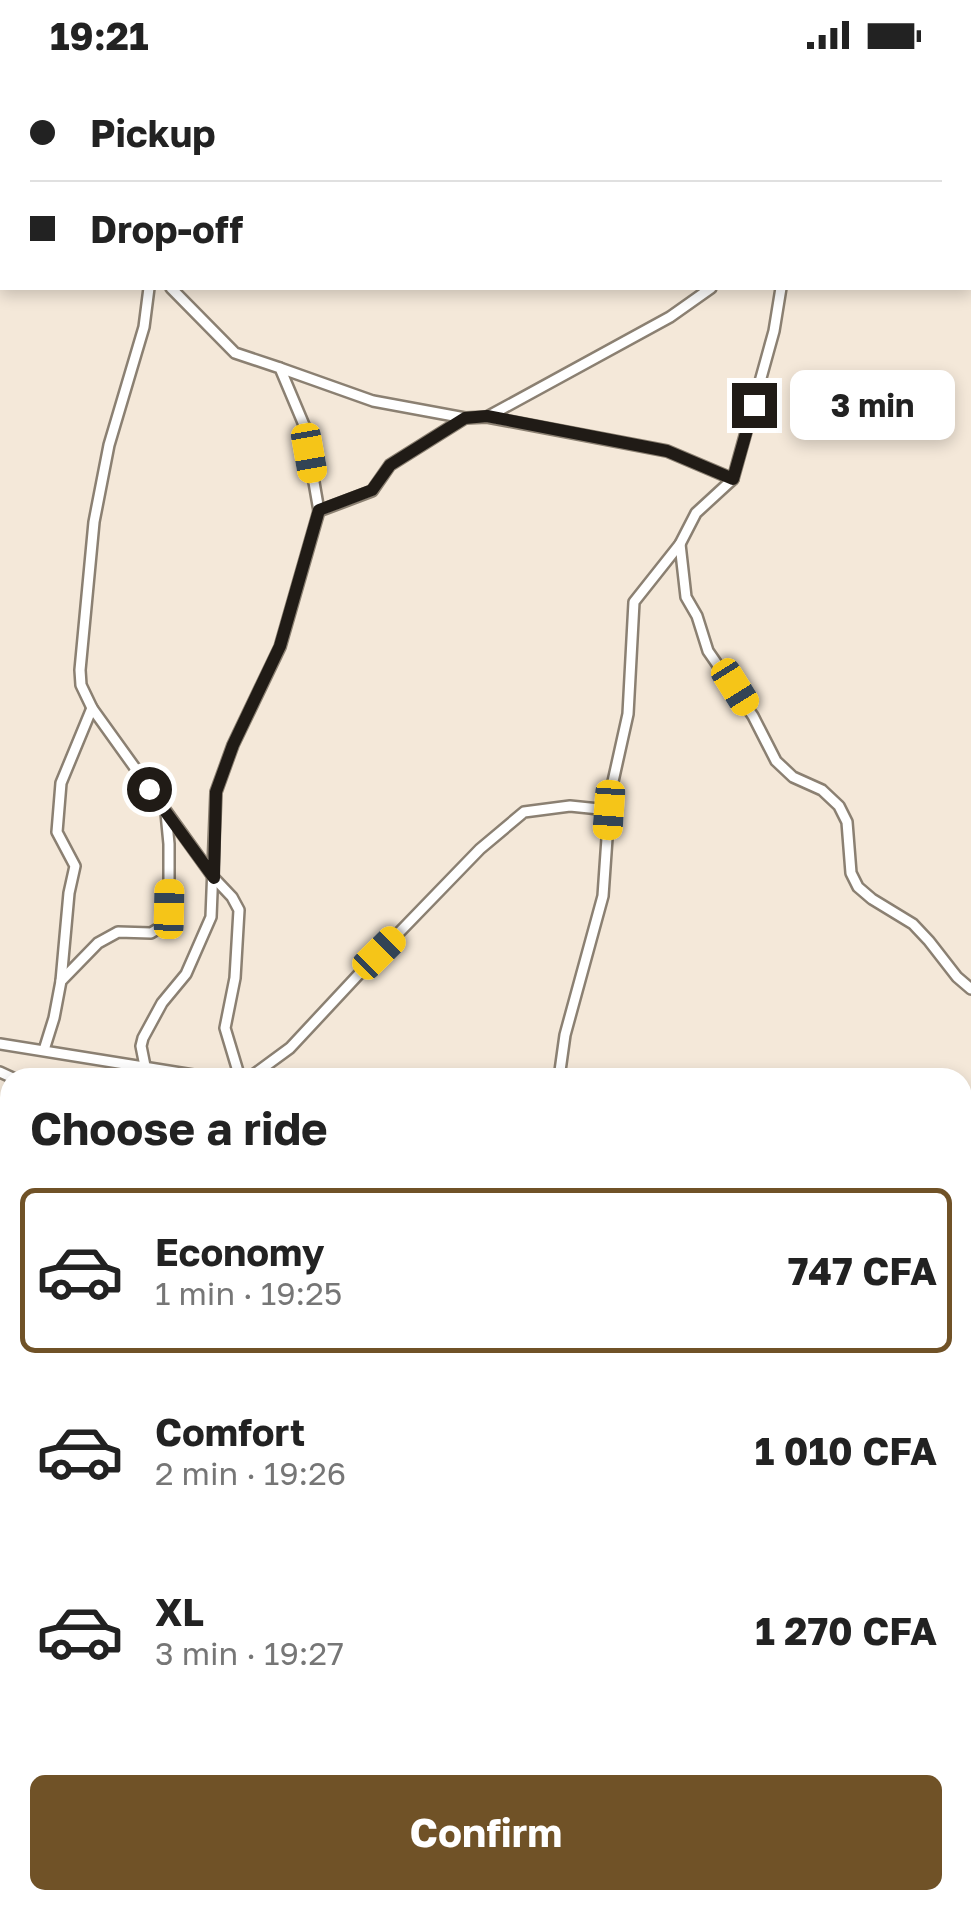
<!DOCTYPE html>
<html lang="en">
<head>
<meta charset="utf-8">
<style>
	body { margin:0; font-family:"Golos Text",sans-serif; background:#f6f6f6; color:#222; height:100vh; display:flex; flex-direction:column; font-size:38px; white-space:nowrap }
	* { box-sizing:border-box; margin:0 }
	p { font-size:32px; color:#767676 }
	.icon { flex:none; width:55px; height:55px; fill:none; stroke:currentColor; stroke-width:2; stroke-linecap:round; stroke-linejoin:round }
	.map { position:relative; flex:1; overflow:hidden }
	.details { position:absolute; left:0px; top:998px; width:972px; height:842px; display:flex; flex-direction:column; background:#fff; border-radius:30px 30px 0 0; box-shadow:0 5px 15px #0003 }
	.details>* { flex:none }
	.hud { position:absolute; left:0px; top:0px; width:972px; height:220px; box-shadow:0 5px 15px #0003; display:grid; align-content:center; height:220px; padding:0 30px; background:#fff }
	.end { position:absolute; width:45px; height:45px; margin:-22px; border:12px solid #201b16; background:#fff; box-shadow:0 0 0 5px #fff }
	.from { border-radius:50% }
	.bubble { position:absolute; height:70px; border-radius:15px; background:#fff; box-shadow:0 5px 15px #0003; font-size:32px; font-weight:700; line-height:70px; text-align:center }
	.car { position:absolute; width:30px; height:60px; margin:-30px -15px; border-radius:12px; box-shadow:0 0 8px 2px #0007; background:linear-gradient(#f5c518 24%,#345 0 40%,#f5c518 0 76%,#345 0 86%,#f5c518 0) }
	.hud b { display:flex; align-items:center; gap:35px; height:95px; font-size:38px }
	.hud b+b { border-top:2px solid #e0e0e0 }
	.hud i { width:25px; height:25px; background:#222 }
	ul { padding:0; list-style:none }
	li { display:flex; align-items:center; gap:30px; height:165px; margin:0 20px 15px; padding:0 10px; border:5px solid transparent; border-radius:15px }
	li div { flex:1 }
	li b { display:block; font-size:38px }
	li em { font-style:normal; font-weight:700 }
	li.current { border-color:#705227 }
	li>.icon { width:90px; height:90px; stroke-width:1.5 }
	h2 { padding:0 30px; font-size:45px; line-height:120px }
	.action { display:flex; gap:20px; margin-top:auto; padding:20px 30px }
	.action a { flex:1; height:115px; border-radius:15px; background:#705227; color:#fff; font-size:40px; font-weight:700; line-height:115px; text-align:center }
	.status { display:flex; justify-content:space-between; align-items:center; height:70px; padding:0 50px; background:#fff; direction:ltr }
	.status svg { height:28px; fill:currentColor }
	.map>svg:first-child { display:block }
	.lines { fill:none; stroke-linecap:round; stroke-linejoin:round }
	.minor-casing { stroke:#8b8072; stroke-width:14 }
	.minor { stroke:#fff; stroke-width:9 }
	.route { stroke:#201b16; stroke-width:12 }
</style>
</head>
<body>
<div class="status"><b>19:21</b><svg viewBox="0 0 49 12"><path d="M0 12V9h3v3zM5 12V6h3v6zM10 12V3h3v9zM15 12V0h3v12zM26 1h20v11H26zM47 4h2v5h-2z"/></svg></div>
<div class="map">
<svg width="971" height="1838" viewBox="0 0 971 1838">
	<rect width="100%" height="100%" fill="#f4e8d9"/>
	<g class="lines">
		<defs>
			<g id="minor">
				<polyline points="108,0 108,2"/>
				<polyline points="429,0 430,2"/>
				<polyline points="820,2 820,0"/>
				<polyline points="0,13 2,15"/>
				<polyline points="0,135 2,135"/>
				<polyline points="149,218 144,257 109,375 94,452 80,600 81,615 92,638 214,808 232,827 239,840 235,908 225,958 240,1008"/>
				<polyline points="171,218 235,283 280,298 304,355 319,441"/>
				<polyline points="280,298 373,331 465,348"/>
				<polyline points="487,347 670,247 711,218"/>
				<polyline points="680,474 686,527 697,546 708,581 753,646 776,691 793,707 822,720 839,736 847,752 851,803 858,817 872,829 913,854 929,871 957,907 971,919"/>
				<polyline points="61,911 69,823 75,796 57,762 61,713 92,638"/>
				<polyline points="0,974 212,1008"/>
				<polyline points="44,980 54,948 61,911 98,873 118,862 151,863 164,855 169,839 169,774 166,743"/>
				<polyline points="145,996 141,976 143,968 162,933 186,904 211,847 216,722 233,675 280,577 319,441 372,421 390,395 465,348 487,347 667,381 733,409"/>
				<polyline points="0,1002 13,1008"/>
				<polyline points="249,1008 290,978 359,904 480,779 524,742 570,736 609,740"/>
				<polyline points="559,1008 565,965 603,826 610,725 628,644 634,532 680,474 696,443 733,409 774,261 781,218"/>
				<polyline points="962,1146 971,1146"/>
				<polyline points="0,1157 10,1123"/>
				<polyline points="0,1221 10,1222"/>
				<polyline points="962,1264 971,1260"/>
				<polyline points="962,1327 971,1343"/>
				<polyline points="962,1522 971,1526"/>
				<polyline points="0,1649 10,1650"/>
				<polyline points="0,1727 10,1728"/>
				<polyline points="962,1820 971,1817"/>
				<polyline points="436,1838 437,1830"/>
				<polyline points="521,1838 523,1830"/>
				<polyline points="899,1838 928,1830"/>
			</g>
		</defs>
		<use href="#minor" class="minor-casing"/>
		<use href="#minor" class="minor"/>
	</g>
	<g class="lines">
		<polyline class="route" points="149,719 214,808 216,722 233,675 280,576 319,440 372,420 390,395 465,348 487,346 667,381 733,409 754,335"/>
	</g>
</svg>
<i class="end from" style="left:149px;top:719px"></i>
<i class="end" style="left:754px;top:335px"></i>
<div class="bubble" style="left:790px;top:300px;width:165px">3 min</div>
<i class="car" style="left:309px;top:383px;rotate:170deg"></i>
<i class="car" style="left:735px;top:617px;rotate:148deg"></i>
<i class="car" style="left:609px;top:740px;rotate:184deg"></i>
<i class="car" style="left:169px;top:839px;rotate:1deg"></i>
<i class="car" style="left:379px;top:883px;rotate:45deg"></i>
<div class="hud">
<b><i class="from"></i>Pickup</b>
<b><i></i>Drop-off</b>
</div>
<section class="details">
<h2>Choose a ride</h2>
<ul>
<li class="current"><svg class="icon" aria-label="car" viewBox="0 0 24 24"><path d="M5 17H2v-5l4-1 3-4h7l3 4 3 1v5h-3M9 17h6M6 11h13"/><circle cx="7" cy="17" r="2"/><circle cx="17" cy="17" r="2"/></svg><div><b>Economy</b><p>1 min · 19:25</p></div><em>747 CFA</em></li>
<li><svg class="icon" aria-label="car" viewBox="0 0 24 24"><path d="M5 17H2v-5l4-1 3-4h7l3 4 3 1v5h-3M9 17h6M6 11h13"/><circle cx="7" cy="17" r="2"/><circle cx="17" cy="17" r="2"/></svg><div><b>Comfort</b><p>2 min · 19:26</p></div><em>1 010 CFA</em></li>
<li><svg class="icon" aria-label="car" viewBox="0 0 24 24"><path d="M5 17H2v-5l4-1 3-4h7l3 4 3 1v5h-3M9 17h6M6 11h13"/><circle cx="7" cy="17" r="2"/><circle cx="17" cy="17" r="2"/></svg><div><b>XL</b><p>3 min · 19:27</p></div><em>1 270 CFA</em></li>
</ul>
<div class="action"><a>Confirm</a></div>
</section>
</div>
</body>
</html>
